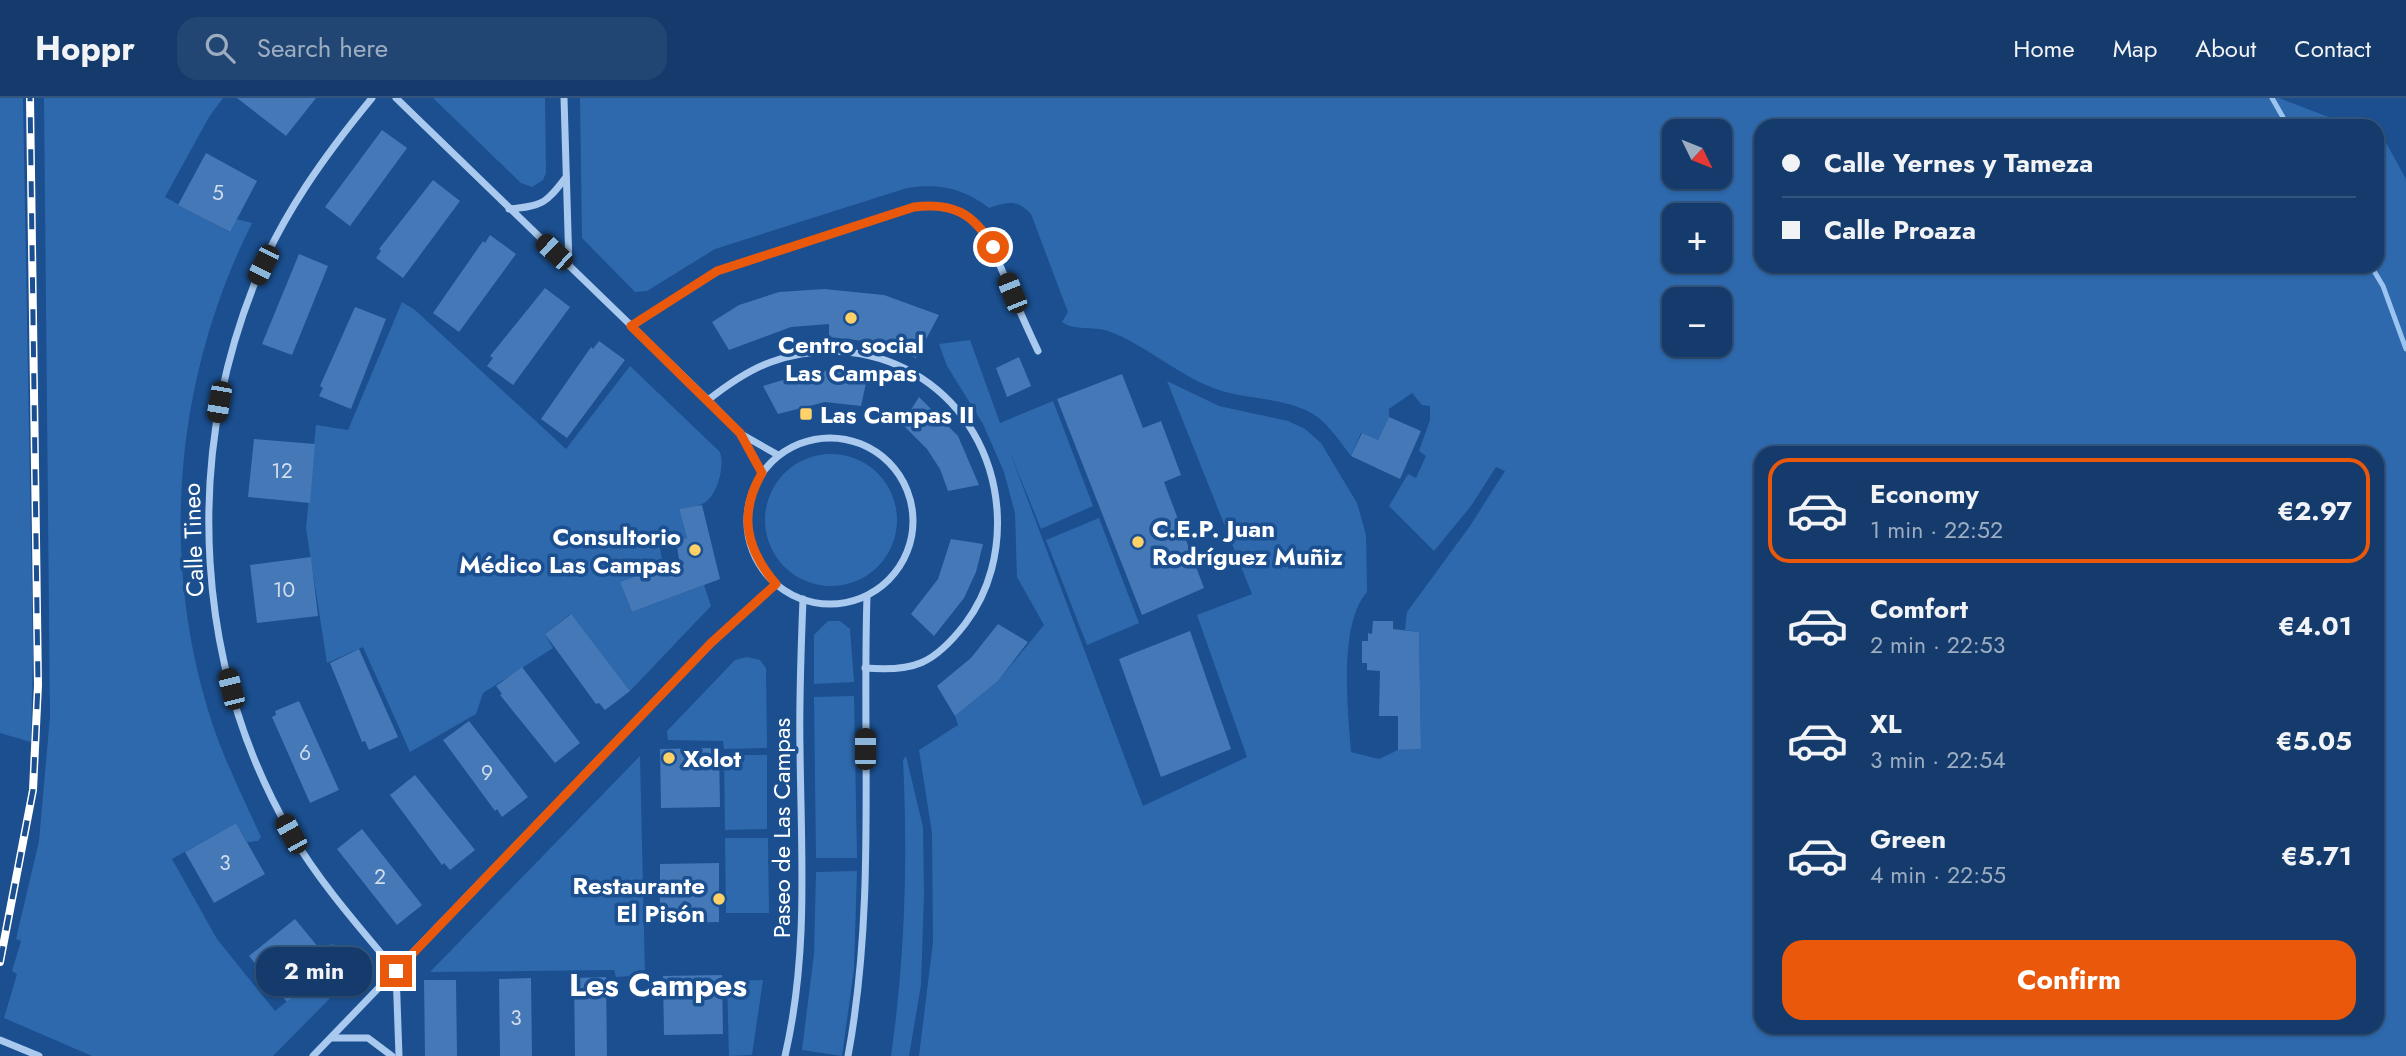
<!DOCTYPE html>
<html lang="en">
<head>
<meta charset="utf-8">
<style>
	body { margin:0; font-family:Jost,sans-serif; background:#214673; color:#f1f3f6; height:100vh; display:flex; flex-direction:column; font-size:26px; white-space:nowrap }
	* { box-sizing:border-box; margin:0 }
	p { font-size:23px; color:#9dadc1 }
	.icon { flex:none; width:38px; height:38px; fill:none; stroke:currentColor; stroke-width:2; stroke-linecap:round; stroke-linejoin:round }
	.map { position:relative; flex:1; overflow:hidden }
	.drawer { position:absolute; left:1754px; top:348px; width:630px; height:588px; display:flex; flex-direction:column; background:#143b6b; border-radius:21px; box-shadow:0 2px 5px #0004,0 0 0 2px #33557e }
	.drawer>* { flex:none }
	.hud { position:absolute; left:1754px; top:21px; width:630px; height:154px; border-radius:21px; box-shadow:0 2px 5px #0004,0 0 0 2px #33557e; display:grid; align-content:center; height:154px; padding:0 28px; background:#143b6b }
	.needle { width:46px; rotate:133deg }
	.tools { position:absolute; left:1662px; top:21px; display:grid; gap:14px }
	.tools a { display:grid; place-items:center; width:70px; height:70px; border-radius:14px; background:#143b6b; box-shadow:0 2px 5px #0004,0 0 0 2px #33557e; font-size:35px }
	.end { position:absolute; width:32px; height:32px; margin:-16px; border:9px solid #ea580c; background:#fff; box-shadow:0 0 0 4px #fff }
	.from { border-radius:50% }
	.bubble { position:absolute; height:49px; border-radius:21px; background:#143b6b; box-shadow:0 2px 5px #0004,0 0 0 2px #33557e; font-size:23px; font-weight:700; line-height:49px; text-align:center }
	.car { position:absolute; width:21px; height:42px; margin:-21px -10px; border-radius:9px; box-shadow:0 0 5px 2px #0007; background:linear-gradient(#222 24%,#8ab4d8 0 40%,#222 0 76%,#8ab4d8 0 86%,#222 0) }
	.hud b { display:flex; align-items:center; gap:24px; height:66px; font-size:26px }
	.hud b+b { border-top:2px solid #33557e }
	.hud i { width:18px; height:18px; background:#f1f3f6 }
	ul { padding:12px 0 0; list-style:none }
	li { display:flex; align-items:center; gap:21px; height:105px; margin:0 14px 10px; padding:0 14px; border:4px solid transparent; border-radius:21px }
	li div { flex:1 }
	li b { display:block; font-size:26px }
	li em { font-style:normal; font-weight:700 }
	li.on { border-color:#ea580c }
	li>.icon { width:63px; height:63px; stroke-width:1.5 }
	.primary-button { display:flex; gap:14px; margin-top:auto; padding:14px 28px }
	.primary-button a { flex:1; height:80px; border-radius:21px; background:#ea580c; color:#fff; font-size:28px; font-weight:700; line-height:80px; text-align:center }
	header { display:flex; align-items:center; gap:42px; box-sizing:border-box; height:98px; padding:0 35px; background:#143b6b; border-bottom:2px solid #33557e }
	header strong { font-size:33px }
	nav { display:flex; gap:38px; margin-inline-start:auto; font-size:24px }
	.search { width:490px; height:63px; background:#214673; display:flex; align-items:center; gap:18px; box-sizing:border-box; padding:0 24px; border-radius:21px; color:#9dadc1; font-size:26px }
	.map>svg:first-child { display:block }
	.green { fill:#2e69ad; fill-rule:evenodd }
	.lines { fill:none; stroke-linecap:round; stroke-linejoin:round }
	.stream { stroke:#9cc4f0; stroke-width:5 }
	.building { fill:#4478b7 }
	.street { stroke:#a9c9ee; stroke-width:7 }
	.rail-casing { stroke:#fff; stroke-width:8 }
	.rail { stroke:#1b4f8f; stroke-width:5; stroke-dasharray:16; stroke-linecap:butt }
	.route { stroke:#ea580c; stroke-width:9 }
	.poi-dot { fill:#ffd166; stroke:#1b4f8f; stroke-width:2.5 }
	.labels { text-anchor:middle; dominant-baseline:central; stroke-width:7; stroke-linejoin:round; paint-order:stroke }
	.number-label { font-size:21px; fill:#d0dded }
	.poi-label { font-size:24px; font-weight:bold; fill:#fff; stroke:#1b4f8f; text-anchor:start }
	.street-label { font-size:24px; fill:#fff; stroke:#1b4f8f }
	.district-label { font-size:32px; font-weight:bold; fill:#fff; stroke:#1b4f8f }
</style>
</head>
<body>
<header>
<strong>Hoppr</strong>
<div class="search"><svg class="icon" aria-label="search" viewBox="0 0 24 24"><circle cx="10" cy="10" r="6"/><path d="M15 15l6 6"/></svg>Search here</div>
<nav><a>Home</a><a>Map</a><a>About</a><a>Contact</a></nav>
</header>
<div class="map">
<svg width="2406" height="958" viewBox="0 0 2406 958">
	<rect width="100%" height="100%" fill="#1b4f8f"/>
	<g class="green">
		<polygon points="0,0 23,0 33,555 31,644 0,635"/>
		<path d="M44 0H223L209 19 165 99 229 134 236 121 252 125C177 275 159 451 208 612 221 656 242 697 261 739L258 743 247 744 236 725 172 761 217 841 275 913 332 867 325 858 330 846 336 847 352 864 351 879 273 958H92L4 920 17 876 12 873 21 843 16 841 39 743 50 619Z"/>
		<polygon points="433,0 545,0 546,75 543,82 532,89 521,85"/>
		<path d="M580 0H2279L2352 28H1760V168H2376L2377 38 2384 41 2406 81V958H919L933 844 932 735 919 652 958 627 955 618 998 583 1044 527 1017 479 1015 415 1004 374 983 326 947 268 939 246 970 242 1000 325 1053 303 1093 408 1041 431 1009 352 1143 708 1247 659 1197 517 1252 496 1167 283 1219 308 1288 323 1305 331 1321 345 1357 405 1366 437 1367 494C1338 527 1348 612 1351 654L1379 661 1398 652 1421 651 1419 534 1405 532 1407 514 1470 428 1505 373 1496 369 1471 408 1434 453 1389 408 1408 376 1416 380 1426 358 1419 353 1430 322V308L1422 307 1412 295 1389 311V319L1378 342 1361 335 1351 358C1341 345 1329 327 1316 318 1289 300 1252 302 1222 293 1180 280 1149 248 1108 233 1093 228 1074 233 1062 224L1068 214 1031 116C1017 101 1007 104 989 110 964 90 938 85 907 90L715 151 647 193 635 194 582 140ZM1675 33H1720V79H1675ZM1675 117H1720V163H1675ZM1675 201H1720V247H1675ZM1760 355H2376V929H1760Z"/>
		<path d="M402 204 415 212 566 351 630 268 720 354C725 369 717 400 702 406 695 409 686 410 679 411L687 440 659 445 663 467 620 484 632 514 704 487 711 508 630 593 570 516 545 536 553 550 483 595 476 616 410 654 363 549 327 565 306 430 316 327 348 332Z"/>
		<circle cx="831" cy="422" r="66"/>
		<polygon points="1099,420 1139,525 1087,547 1046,442"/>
		<polygon points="828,523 840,523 850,531 854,584 814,586 814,537"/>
		<polygon points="747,559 760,562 766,570 767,650 724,651 723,643 668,642 667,633 735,562"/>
		<polygon points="854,598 857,760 816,760 814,599"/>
		<polygon points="724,657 767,657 767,731 725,732"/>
		<polygon points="640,658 645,877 616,879 614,872 430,874"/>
		<path d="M906 658 923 729 924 796 921 887 909 958H891C905 859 908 762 903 662Z"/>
		<polygon points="725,740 768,740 769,815 726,815"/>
		<polygon points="857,773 854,871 842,958 802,952 814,856 816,774"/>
		<polygon points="763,882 752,957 729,958 727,883"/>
	</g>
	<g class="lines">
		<g class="stream">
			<polyline points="2272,0 2288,28"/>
			<polyline points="2371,168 2383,188 2406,251"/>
		</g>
	</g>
	<g class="building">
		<polygon points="237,0 316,0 286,38"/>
		<polygon points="382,32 407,50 350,128 325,109"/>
		<polygon points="206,55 257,83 230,134 178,107"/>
		<polygon points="433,82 460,103 403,180 376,160 381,153 379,151"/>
		<polygon points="490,137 516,156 459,234 433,215 483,143 485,145"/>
		<polygon points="299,156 328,168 292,257 262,246"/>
		<polygon points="545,190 570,209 513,287 487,268 493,260 490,258"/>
		<polygon points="824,191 884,197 939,217 916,260 873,244 829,239 829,226 791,229 729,252 712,224 739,207 779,194"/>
		<polygon points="355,209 386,221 351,311 319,298 323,290 320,288"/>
		<polygon points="599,243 625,262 567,340 541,321 591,249 593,251"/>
		<polygon points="1019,259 1031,288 1007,299 996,270"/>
		<polygon points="816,272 868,276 861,308 825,304 778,316 763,288"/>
		<polygon points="1122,276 1143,330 1161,323 1181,377 1164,384 1204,490 1142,517 1057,301"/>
		<polygon points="919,299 958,338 979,387 948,393 940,371 927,351 902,326"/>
		<polygon points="1389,319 1421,333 1400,381 1351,358 1362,335 1378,342"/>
		<polygon points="254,341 315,346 310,405 248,399"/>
		<polygon points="702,407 720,481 632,514 620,484 679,461 676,442 687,440 679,411"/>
		<polygon points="951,441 983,446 976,474 964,500 934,538 911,516 938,481"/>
		<polygon points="311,459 318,518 257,525 250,467"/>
		<polygon points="571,516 630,593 605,612 599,605 596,606 545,536"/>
		<polygon points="1373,523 1393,523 1393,531 1419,534 1421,651 1398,652 1398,618 1379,618 1380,573 1367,572 1367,565 1362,565 1362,543 1368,543 1368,535 1372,536"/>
		<polygon points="998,526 1028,544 998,583 955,618 937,588 971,560"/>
		<polygon points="1190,533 1231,651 1161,679 1119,561"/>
		<polygon points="359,551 398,639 369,652 365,643 362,644 330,565"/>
		<polygon points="522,569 580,645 555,665 500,597 502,596 496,588"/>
		<polygon points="299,603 339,692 310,705 272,619 276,617 275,613"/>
		<polygon points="469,623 528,699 502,719 497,711 495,713 443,642"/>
		<polygon points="719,650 720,709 661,710 660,651"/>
		<polygon points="415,677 475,752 450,772 444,765 442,767 390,697"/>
		<polygon points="236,725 265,776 214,805 185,754"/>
		<polygon points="362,731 422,807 397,827 337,751"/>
		<polygon points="719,765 719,824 660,825 660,766"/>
		<polygon points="295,821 333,867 287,904 249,858"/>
		<polygon points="722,877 723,936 664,937 663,878"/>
		<polygon points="606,879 607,958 575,958 574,880"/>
		<polygon points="531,880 532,958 500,958 499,881"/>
		<polygon points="424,882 456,882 457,958 425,958"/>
	</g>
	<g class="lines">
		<g class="street">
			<path d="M372 0C325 57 281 118 254 187 184 364 195 569 290 734 320 785 359 829 396 873"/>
			<polyline points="396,0 708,302 740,335 762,375"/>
			<polyline points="564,0 569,168"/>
			<path d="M509 111C542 108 546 106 566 79"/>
			<path d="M631 228 717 173 914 109C974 102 987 136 1007 184 1017 207 1027 230 1038 253"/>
			<path d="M708 302C727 287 748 272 771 264 880 225 988 297 997 411 1000 452 990 493 965 526 934 566 914 574 865 570"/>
			<polyline points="741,336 778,357"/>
			<circle cx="830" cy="423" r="83"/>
			<polyline points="396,873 399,958"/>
			<polyline points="332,940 368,940 392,958"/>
			<polyline points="0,942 39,958"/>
			<polyline points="313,958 711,545 776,486"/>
			<path d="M785 958C809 855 801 754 800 650 799 601 801 551 803 501"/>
			<path d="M848 958C876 807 862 651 867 498"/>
		</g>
		<defs>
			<polyline id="rail" points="0,864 33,692 38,587 30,0"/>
		</defs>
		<use href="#rail" class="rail-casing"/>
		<use href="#rail" class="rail"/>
	</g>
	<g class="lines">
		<path class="route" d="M396 873 711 545 776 486C746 451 738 416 762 375L740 335 631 228 717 173 914 109C952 104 974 115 993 149"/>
	</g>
	<g class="poi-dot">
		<circle cx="851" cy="220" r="7"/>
		<rect x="799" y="309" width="14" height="14" rx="3.5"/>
		<circle cx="1138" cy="444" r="7"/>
		<circle cx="695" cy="452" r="7"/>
		<circle cx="669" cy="660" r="7"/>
		<circle cx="719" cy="801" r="7"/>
	</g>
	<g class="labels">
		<g class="number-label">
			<text x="218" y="95">5</text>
			<text x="282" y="373">12</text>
			<text x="284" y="492">10</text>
			<text x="305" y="655">6</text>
			<text x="487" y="675">9</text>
			<text x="225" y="765">3</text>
			<text x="380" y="779">2</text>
			<text x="516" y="920">3</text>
		</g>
		<g class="poi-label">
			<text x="851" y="246" text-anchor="middle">Centro social<tspan x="851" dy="28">Las Campas</tspan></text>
			<text x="820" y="316">Las Campas II</text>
			<text x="1152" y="430">C.E.P. Juan<tspan x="1152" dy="28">Rodríguez Muñiz</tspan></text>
			<text x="681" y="438" text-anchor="end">Consultorio<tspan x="681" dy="28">Médico Las Campas</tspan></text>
			<text x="683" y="660">Xolot</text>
			<text x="705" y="787" text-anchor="end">Restaurante<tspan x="705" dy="28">El Pisón</tspan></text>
		</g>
		<g class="street-label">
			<text transform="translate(193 442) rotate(-92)">Calle Tineo</text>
			<text transform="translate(781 730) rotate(-90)">Paseo de Las Campas</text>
		</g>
		<g class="district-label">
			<text x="658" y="887">Les Campes</text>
		</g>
	</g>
</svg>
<div class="tools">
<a><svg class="needle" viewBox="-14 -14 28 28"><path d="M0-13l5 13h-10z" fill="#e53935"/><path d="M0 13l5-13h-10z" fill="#9dadc1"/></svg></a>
<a>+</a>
<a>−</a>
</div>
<i class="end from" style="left:993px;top:149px"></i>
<i class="end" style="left:396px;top:873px"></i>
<div class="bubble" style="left:256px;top:849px;width:116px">2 min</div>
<i class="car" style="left:554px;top:154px;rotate:313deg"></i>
<i class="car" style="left:263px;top:167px;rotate:206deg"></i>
<i class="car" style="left:1012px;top:195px;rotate:338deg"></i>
<i class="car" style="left:219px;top:304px;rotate:190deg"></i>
<i class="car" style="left:231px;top:591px;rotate:346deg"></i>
<i class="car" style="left:865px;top:651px;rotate:0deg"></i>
<i class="car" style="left:291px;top:736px;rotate:331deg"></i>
<div class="hud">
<b><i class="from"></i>Calle Yernes y Tameza</b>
<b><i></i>Calle Proaza</b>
</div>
<section class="drawer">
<ul>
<li class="on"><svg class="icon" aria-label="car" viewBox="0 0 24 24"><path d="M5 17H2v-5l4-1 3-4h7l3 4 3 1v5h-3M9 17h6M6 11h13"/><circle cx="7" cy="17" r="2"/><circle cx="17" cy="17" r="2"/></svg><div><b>Economy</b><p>1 min · 22:52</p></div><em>€2.97</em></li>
<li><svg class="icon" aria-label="car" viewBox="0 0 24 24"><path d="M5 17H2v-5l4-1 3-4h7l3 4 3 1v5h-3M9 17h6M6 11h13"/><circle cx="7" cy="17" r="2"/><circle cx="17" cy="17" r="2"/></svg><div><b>Comfort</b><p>2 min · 22:53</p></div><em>€4.01</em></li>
<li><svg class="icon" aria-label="car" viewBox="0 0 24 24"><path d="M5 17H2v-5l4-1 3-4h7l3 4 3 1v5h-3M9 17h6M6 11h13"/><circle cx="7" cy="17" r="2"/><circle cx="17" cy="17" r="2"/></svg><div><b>XL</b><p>3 min · 22:54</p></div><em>€5.05</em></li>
<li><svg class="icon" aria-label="car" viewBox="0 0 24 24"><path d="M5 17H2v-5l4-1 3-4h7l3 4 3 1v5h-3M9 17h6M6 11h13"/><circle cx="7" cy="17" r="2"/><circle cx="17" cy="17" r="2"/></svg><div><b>Green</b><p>4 min · 22:55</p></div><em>€5.71</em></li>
</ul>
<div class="primary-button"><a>Confirm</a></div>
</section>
</div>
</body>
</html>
